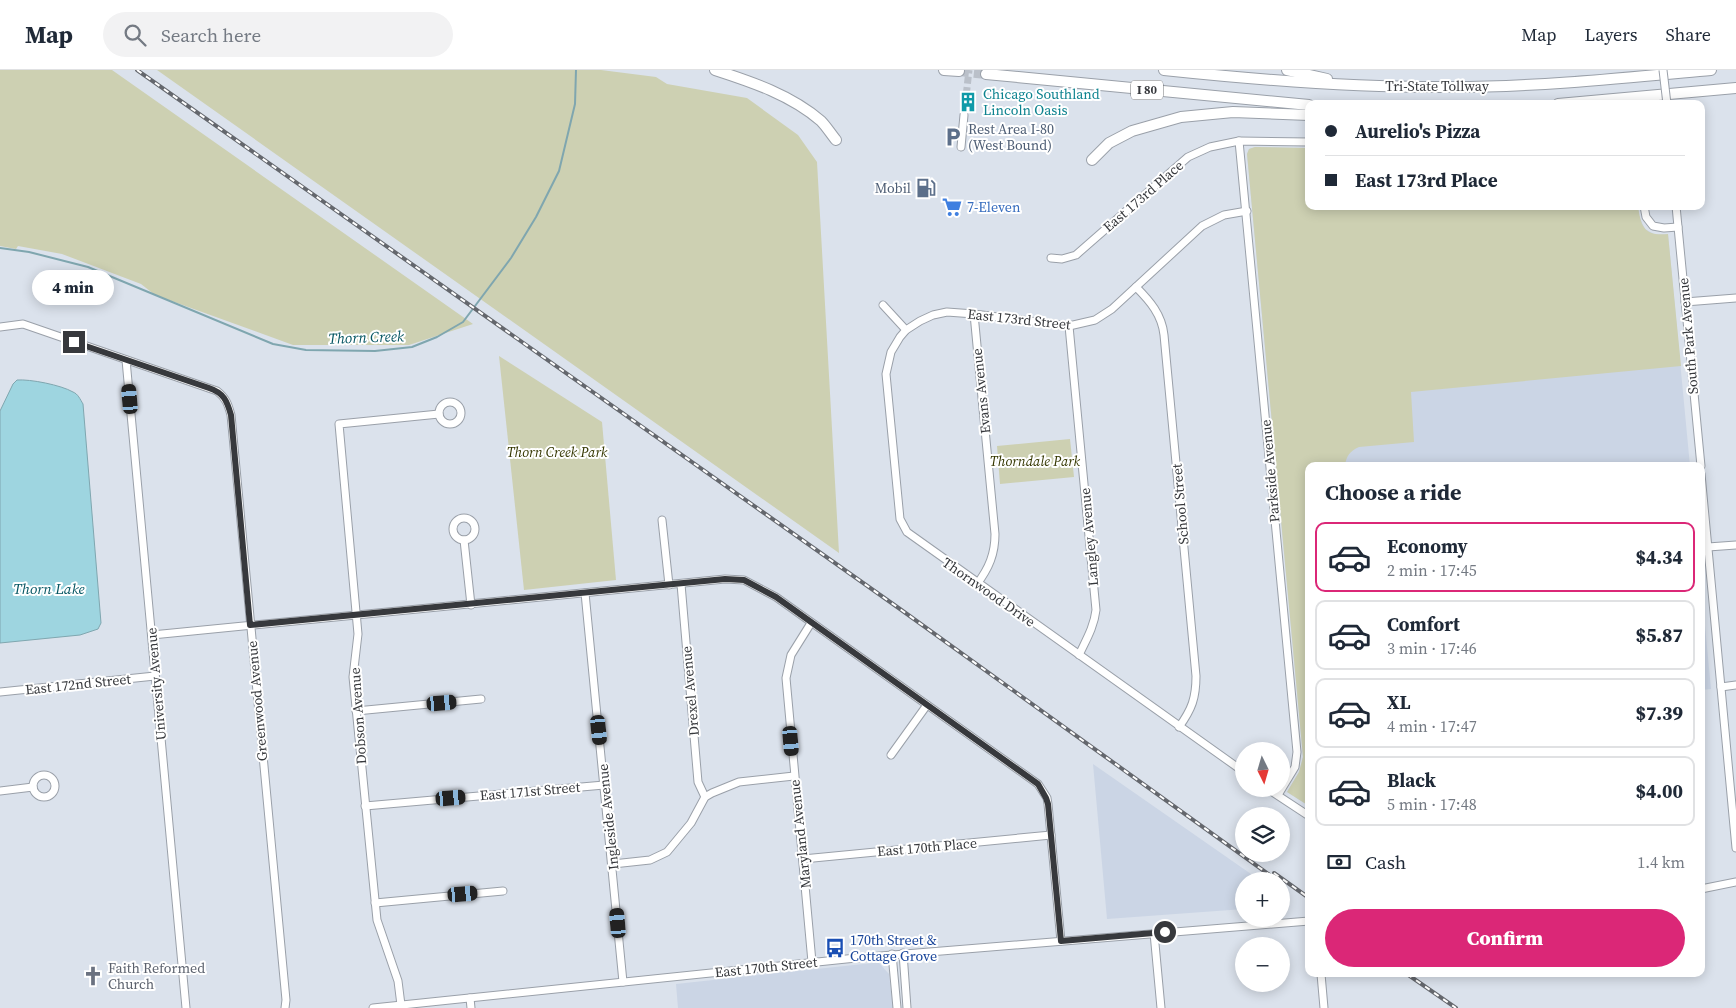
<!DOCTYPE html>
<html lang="en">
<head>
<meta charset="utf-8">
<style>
	body { margin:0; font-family:"Source Serif 4",serif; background:#f2f2f3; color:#1f2937; height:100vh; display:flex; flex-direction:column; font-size:19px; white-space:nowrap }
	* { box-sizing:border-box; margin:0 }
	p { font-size:16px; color:#747a83 }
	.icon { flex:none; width:28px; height:28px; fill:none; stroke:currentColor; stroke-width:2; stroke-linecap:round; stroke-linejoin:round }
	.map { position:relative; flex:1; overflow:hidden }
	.side { position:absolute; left:1305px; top:392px; width:400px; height:515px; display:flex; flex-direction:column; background:#fff; border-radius:10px; box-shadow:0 2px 12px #0003 }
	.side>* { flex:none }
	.top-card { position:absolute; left:1305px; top:30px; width:400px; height:110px; border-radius:10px; box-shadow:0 2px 12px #0003; display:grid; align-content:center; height:110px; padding:0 20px; background:#fff }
	.needle { width:32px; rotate:175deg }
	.controls { position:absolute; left:1235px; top:672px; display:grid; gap:10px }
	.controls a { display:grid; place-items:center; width:55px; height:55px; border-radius:50%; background:#fff; box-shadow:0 2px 12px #0003; font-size:25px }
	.end { position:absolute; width:22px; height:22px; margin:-11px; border:6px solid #37393d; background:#fff; box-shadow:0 0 0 2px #fff }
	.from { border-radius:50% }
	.bubble { position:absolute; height:35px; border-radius:18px; background:#fff; box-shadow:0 2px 12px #0003; font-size:16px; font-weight:800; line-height:35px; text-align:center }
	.car { position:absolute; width:15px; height:30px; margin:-15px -8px; border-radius:6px; box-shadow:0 0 4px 1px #0007; background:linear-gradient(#222 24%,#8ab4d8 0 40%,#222 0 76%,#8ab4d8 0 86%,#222 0) }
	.top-card b { display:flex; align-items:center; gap:18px; height:48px; font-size:19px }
	.top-card b+b { border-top:1px solid #e0e1e3 }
	.top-card i { width:12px; height:12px; background:#1f2937 }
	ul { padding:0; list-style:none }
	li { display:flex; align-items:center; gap:15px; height:70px; margin:0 10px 8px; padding:0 10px; border:2px solid #e0e1e3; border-radius:10px }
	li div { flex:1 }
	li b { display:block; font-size:19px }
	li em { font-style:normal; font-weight:800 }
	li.on { border-color:#db2777 }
	li>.icon { width:45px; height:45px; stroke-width:1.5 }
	h2 { padding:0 20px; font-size:22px; line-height:60px }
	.pay { display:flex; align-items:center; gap:12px; height:55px; padding:0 20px; font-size:19px }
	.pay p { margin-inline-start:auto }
	.primary-button { display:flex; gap:10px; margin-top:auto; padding:10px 20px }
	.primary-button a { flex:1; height:58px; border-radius:30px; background:#db2777; color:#fff; font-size:20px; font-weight:800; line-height:58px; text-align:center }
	header { display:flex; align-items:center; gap:30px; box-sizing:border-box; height:70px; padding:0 25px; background:#fff; border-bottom:1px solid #e0e1e3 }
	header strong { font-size:24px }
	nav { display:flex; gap:28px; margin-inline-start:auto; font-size:18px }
	.search { width:350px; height:45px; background:#f2f2f3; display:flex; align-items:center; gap:12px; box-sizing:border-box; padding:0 18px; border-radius:28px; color:#747a83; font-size:19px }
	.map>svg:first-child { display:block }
	.built { fill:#cbd5e5 }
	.green { fill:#cdd0b2 }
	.water { fill:#9ed5e0; stroke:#7fa6af }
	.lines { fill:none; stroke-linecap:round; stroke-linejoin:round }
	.stream { stroke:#7fa6af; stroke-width:2 }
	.minor-tunnel { stroke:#bac0c9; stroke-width:7; stroke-dasharray:7 3.5; stroke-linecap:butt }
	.highway-tunnel { stroke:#bac0c9; stroke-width:10; stroke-dasharray:10 5; stroke-linecap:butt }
	.minor-casing { stroke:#9aa0a9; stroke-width:9 }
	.highway-casing { stroke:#9aa0a9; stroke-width:12 }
	.minor { stroke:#fff; stroke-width:7 }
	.highway { stroke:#fff; stroke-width:10 }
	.rail-casing { stroke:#64676d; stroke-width:4 }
	.rail { stroke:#fff; stroke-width:2; stroke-dasharray:5.5; stroke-linecap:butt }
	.minor-bridge-casing { stroke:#9aa0a9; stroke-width:9; stroke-linecap:butt }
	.minor-bridge { stroke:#fff; stroke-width:7 }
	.route { stroke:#37393d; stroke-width:6 }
	.labels { text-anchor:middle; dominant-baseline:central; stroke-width:4; stroke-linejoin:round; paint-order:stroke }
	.shield { fill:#fff; stroke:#737477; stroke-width:1 }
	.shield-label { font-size:12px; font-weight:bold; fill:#37393d }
	.street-label { font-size:14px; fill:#37393d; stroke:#fff }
	.culture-label { font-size:14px; fill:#0d838f; stroke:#fff; text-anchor:start }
	.service-label { font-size:14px; fill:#4e5e75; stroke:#fff; text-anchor:start }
	.shop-label { font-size:14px; fill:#366cbe; stroke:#fff; text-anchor:start }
	.park-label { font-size:14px; font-style:italic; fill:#353701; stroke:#fff }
	.transit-label { font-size:14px; fill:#164399; stroke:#fff; text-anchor:start }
	.worship-label { font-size:14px; fill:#5b616d; stroke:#fff; text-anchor:start }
	.water-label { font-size:15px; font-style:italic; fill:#045562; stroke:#fff }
</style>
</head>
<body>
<header>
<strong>Map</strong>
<div class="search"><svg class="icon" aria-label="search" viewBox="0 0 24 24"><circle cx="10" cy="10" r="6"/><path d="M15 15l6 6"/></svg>Search here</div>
<nav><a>Map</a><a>Layers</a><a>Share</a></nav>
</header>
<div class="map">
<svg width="1736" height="938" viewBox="0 0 1736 938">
	<rect width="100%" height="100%" fill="#dbe2ec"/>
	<g class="built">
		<polygon points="1255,77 1309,78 1309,136 1638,136 1639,146 1645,159 1656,165 1668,164 1690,396 1309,396 1309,736 1287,722 1299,702 1303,687 1247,84 1249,79"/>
		<polygon points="1701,514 1711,619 1701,620"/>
		<polygon points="1093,694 1261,811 1244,811 1244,839 1107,849"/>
		<polygon points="873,893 879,893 889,904 893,938 678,938 676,914"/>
	</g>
	<g class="green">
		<polygon points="0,0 112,0 473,254 409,275 293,275 155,225 141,214 62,184 18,176 16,179 0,176"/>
		<polygon points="157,0 601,0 656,7 667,14 747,28 798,65 817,92 839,483"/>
		<path d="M1255 77 1309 78V136H1638C1641 158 1645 166 1668 164L1681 296 1411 322 1414 372 1359 377C1350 381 1346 386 1345 396H1309V736L1287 722 1299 702 1303 687 1247 84 1249 79Z"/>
		<polygon points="499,286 602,352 616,510 524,520"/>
		<polygon points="1070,369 1074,407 1000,414 997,376"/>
	</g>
	<path class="water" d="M17 310C30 309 61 315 73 322 78 324 80 329 83 334L101 553 98 559 80 565 0 573V341L13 314Z"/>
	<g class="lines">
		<polyline class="stream" points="0,178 29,182 88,197 273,274 306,280 375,281 412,277 437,267 463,252 511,188 536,147 559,101 575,34 576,0"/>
		<polyline class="minor-tunnel" points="964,45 969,0"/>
		<polyline class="highway-tunnel" points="959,1 986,4"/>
		<defs>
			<g id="minor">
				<polyline points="1239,71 1297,682 1295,697 1278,725"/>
				<polyline points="961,77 964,45"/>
				<polyline points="1644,136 1646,147 1653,156 1664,158 1678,157"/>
				<polyline points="1676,136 1701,396"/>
				<polyline points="1051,188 1062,189 1076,185 1188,87 1210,77 1239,71 1309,72"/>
				<path d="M1136 217C1150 231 1162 245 1164 265L1196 606C1196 628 1192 639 1179 657"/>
				<polyline points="1685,232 1736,228"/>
				<polyline points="883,235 906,260"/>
				<path d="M974 244 995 464C995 484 989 498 977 514"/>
				<path d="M1069 256 1096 540C1094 557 1086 570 1079 585"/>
				<path d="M0 257 23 254 217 321C226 328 228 334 231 345L286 930 285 938"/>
				<polyline points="126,290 186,938"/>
				<circle cx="450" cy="343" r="11"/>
				<polyline points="1701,404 1736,778"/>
				<circle cx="464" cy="459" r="11"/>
				<polyline points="662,450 669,515"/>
				<polyline points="464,470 471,535"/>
				<polyline points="1708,477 1736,475"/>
				<polyline points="681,514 698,712 705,727"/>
				<polyline points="585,523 623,912"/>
				<polyline points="811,553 791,585 786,608 812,892"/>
				<polyline points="152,565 725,509 744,510 776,527 1038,714 1047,728 1048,734 1061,871"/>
				<polyline points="1721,617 1736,615"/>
				<polyline points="0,622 155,606"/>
				<polyline points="356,641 481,629"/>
				<polyline points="891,685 927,635"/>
				<polyline points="1244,702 907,462 900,449 886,304 891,282 900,267 906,260 920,251 933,245 947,242 974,244 1069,256 1095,250 1112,239 1202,156 1224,145 1247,141"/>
				<circle cx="44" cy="716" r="11"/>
				<polyline points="1268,719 1309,746"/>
				<polyline points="0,721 33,717"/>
				<polyline points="365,736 604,715"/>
				<polyline points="803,789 1051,765"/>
				<polyline points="613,794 650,790 667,782 691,753 705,727 712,723 739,712 794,706"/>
				<polyline points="1701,819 1736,812"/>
				<polyline points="375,833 503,821"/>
				<polyline points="1154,863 1161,938"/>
				<polyline points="903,883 907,938"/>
				<polyline points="892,884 897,938"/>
				<polyline points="1321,904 1324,938"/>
				<polyline points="470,928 471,938"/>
				<polyline points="401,935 398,911 377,850 353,607 358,564 339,354 439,344"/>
				<polyline points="373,938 856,888 1309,851"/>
			</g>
			<g id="highway">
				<path d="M715 0C752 12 791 25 821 51 826 56 831 64 836 70"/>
				<polyline points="944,0 959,1"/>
				<path d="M1164 0C1259 10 1355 18 1451 17 1538 17 1624 8 1711 0"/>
				<polyline points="1287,0 1327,9"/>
				<polyline points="986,4 1309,35"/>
				<polyline points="1558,34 1736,18"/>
				<polyline points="1092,90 1109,73 1132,61 1181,47 1233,42 1309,45"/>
			</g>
		</defs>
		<use href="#minor" class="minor-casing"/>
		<use href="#highway" class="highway-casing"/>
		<use href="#minor" class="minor"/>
		<use href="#highway" class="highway"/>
		<defs>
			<g id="rail">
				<polyline points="137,0 900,539 1278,811"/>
				<polyline points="1274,803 1309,828"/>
				<polyline points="1407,904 1456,938"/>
			</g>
		</defs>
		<use href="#rail" class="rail-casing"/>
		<use href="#rail" class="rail"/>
		<defs>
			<polyline id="minor-bridge" points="1663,0 1667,34"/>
		</defs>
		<use href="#minor-bridge" class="minor-bridge-casing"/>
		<use href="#minor-bridge" class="minor-bridge"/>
	</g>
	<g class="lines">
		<path class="route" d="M74 272 209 318C224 323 227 331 231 345L250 555 725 509 744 510 776 527 1038 714 1046 728 1048 734 1061 871 1165 862"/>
	</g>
	<defs>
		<symbol id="building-bare" viewBox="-9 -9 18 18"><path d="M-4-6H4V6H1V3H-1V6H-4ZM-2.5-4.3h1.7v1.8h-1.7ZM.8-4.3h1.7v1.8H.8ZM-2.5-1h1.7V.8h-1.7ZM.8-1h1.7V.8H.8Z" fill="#0f9aa8" stroke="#fff" stroke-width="2.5" paint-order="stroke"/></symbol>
		<symbol id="parking-bare" viewBox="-9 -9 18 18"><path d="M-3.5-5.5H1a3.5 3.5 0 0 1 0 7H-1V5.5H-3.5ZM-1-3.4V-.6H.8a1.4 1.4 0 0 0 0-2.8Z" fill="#5c6f8a" stroke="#fff" stroke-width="2.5" paint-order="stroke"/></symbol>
		<symbol id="fuel-bare" viewBox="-9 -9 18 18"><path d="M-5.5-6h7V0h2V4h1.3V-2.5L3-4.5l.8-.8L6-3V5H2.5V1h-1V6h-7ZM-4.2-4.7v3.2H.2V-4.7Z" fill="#5c6f8a" stroke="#fff" stroke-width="2.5" paint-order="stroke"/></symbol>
		<symbol id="supermarket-bare" viewBox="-9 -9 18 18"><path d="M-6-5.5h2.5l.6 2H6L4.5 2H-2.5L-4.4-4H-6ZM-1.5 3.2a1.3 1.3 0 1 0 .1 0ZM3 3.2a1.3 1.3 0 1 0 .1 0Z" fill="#3f7fe0" stroke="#fff" stroke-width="2.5" paint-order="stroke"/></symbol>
		<symbol id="bus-bare" viewBox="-9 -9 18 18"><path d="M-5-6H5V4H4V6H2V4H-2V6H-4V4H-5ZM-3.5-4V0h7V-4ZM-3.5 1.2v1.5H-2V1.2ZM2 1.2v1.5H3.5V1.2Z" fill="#1a4fb4" stroke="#fff" stroke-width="2.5" paint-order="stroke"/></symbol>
		<symbol id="church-bare" viewBox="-9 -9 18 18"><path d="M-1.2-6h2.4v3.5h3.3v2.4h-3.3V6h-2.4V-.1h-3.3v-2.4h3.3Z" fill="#6b7280" stroke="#fff" stroke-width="2.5" paint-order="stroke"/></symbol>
	</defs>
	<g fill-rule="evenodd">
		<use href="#building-bare" x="954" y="18" width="28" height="28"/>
		<use href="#parking-bare" x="939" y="53" width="28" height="28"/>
		<use href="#fuel-bare" x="912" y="104" width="28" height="28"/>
		<use href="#supermarket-bare" x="938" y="123" width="28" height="28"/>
		<use href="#bus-bare" x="821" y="864" width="28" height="28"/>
		<use href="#church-bare" x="79" y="892" width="28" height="28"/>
	</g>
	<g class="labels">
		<rect class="shield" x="1131" y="10.5" width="32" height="19" rx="4"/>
		<g class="shield-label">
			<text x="1147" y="20">I 80</text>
		</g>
		<g class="street-label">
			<text x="1437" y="16">Tri-State Tollway</text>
			<text transform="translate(1143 126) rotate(-41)">East 173rd Place</text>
			<text transform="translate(1019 249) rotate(6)">East 173rd Street</text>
			<text transform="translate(1688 266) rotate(-95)">South Park Avenue</text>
			<text transform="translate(981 321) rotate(-96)">Evans Avenue</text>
			<text transform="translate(1270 401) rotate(-95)">Parkside Avenue</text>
			<text transform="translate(1180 434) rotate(-95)">School Street</text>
			<text transform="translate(1089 467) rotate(-95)">Langley Avenue</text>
			<text transform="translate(989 522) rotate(35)">Thornwood Drive</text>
			<text transform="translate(78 614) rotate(-6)">East 172nd Street</text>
			<text transform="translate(156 614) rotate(-95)">University Avenue</text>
			<text transform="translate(690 621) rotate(-95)">Drexel Avenue</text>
			<text transform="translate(257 631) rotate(-95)">Greenwood Avenue</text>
			<text transform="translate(358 646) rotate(-94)">Dobson Avenue</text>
			<text transform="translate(530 721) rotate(-5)">East 171st Street</text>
			<text transform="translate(608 747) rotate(-96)">Ingleside Avenue</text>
			<text transform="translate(800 764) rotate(-96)">Maryland Avenue</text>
			<text transform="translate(927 777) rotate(-5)">East 170th Place</text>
			<text transform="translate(766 897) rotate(-6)">East 170th Street</text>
		</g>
		<g class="culture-label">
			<text x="983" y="24">Chicago Southland<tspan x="983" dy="16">Lincoln Oasis</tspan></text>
		</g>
		<g class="service-label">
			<text x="968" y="59">Rest Area I-80<tspan x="968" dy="16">(West Bound)</tspan></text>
			<text x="911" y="118" text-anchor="end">Mobil</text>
		</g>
		<g class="shop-label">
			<text x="967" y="137">7-Eleven</text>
		</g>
		<g class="park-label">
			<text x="557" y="382">Thorn Creek Park</text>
			<text x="1035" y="391">Thorndale Park</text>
		</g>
		<g class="transit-label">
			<text x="850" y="870">170th Street &amp;<tspan x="850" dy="16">Cottage Grove</tspan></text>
		</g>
		<g class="worship-label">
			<text x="108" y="898">Faith Reformed<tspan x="108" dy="16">Church</tspan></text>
		</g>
		<g class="water-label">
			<text transform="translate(366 267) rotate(-2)">Thorn Creek</text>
			<text x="49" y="518">Thorn Lake</text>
		</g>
	</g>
</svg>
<div class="controls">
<a><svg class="needle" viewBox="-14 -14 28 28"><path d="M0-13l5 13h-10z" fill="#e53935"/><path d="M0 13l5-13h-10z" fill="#747a83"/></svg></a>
<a><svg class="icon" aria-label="layers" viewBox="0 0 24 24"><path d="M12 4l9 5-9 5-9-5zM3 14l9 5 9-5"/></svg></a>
<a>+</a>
<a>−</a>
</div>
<i class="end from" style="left:1165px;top:862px"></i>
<i class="end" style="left:74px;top:272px"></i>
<div class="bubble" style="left:32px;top:200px;width:82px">4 min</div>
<i class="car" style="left:130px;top:329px;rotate:355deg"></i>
<i class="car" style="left:442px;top:633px;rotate:85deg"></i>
<i class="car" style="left:599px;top:660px;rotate:174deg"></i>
<i class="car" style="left:791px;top:671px;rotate:175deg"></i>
<i class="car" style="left:451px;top:728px;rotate:85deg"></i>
<i class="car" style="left:463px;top:824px;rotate:85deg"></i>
<i class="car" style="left:618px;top:853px;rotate:355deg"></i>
<div class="top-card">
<b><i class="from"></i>Aurelio's Pizza</b>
<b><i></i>East 173rd Place</b>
</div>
<section class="side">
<h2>Choose a ride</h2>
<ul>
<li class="on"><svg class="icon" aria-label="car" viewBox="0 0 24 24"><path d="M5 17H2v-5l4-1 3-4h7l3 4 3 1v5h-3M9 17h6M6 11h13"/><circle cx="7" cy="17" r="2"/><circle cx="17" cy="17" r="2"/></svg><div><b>Economy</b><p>2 min · 17:45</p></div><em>$4.34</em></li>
<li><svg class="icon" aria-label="car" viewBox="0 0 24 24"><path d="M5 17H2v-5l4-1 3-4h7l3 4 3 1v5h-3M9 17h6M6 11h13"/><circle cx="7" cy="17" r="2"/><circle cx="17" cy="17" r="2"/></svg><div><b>Comfort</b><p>3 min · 17:46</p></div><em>$5.87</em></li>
<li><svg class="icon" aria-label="car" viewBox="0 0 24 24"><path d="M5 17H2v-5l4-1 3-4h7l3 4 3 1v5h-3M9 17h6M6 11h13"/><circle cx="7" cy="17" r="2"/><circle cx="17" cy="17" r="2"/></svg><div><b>XL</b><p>4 min · 17:47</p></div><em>$7.39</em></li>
<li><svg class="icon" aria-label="car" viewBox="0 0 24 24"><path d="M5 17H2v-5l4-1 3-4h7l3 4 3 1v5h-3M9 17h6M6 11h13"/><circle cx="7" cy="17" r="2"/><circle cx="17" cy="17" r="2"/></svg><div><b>Black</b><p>5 min · 17:48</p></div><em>$4.00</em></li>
</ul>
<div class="pay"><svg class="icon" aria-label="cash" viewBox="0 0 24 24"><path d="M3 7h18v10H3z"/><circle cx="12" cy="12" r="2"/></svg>Cash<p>1.4 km</p></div>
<div class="primary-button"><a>Confirm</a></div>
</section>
</div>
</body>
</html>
